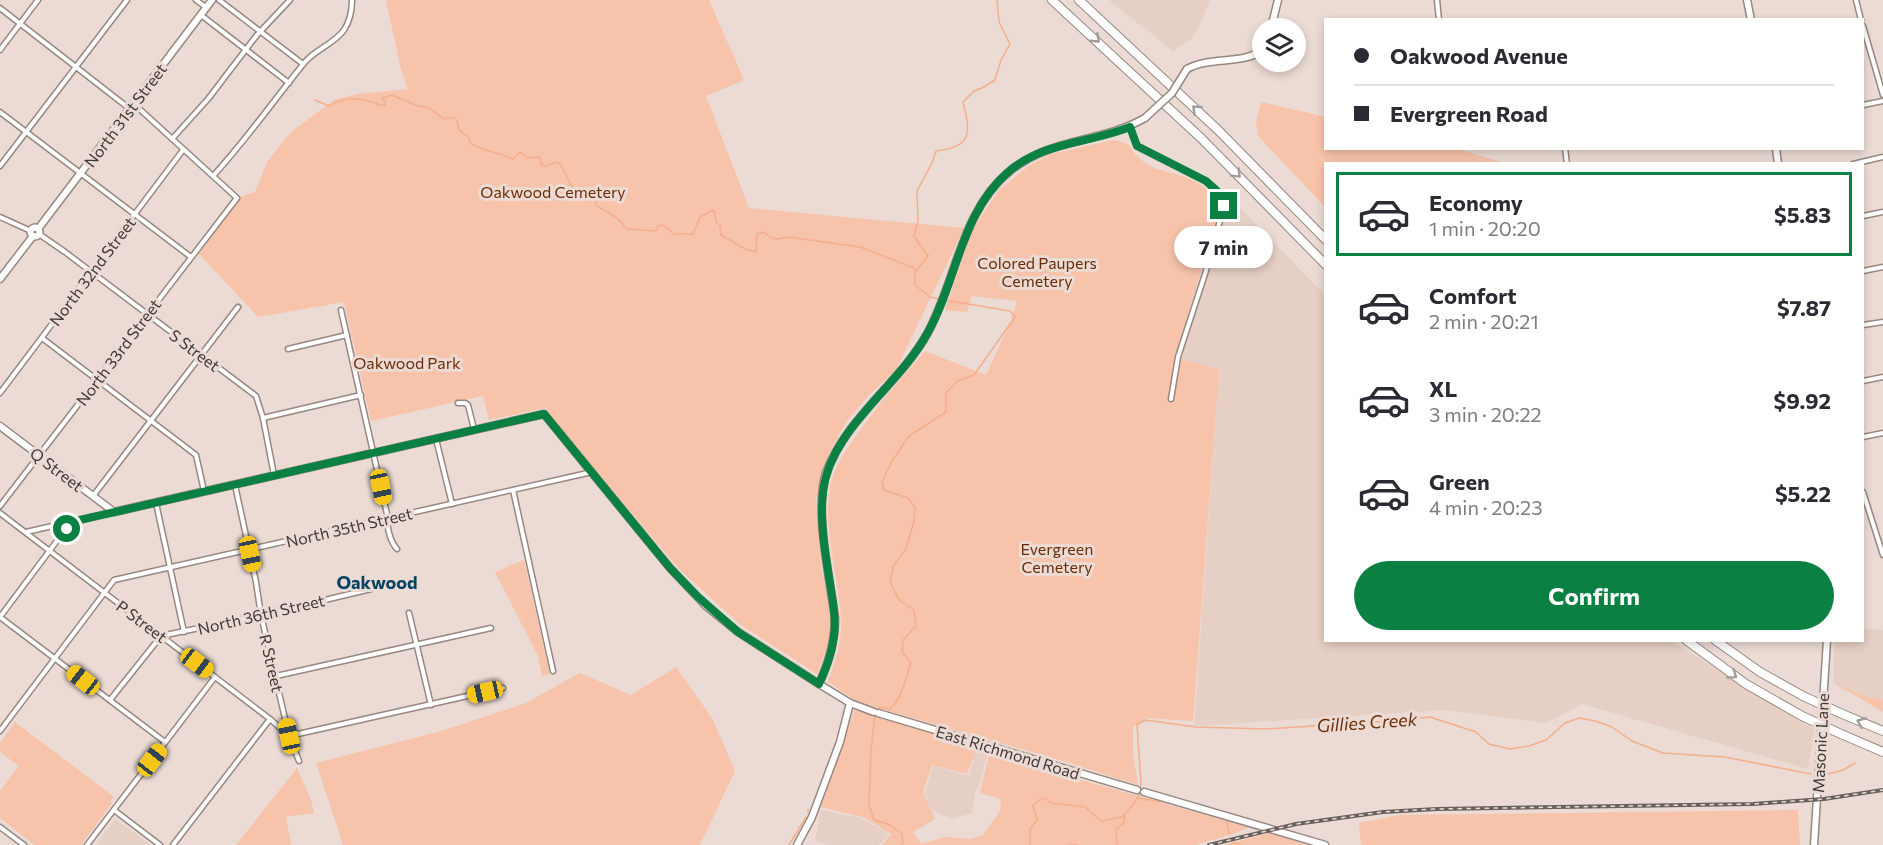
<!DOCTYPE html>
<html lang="en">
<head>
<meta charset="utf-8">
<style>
	body { margin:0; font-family:Commissioner,sans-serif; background:#f7f7f7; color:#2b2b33; height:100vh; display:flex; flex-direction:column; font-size:22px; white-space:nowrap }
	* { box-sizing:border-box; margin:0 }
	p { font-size:20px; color:#7c7c81 }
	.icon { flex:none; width:33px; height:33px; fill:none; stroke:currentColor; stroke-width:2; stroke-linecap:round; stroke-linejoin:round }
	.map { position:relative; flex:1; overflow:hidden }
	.details { position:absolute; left:1324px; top:162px; width:540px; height:480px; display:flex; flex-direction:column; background:#fff; border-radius:0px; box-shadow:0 3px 9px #0003 }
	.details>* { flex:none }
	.hud { position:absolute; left:1324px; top:18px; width:540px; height:132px; border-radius:0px; box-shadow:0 3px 9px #0003; display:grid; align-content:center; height:132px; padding:0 30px; background:#fff }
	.buttons { position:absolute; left:1252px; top:18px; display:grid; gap:12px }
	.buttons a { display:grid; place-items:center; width:54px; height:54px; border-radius:50%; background:#fff; box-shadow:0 3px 9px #0003; font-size:30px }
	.end { position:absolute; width:27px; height:27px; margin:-14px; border:8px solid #0b8043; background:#fff; box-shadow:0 0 0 3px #fff }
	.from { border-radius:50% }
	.bubble { position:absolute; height:42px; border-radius:21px; background:#fff; box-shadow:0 3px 9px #0003; font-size:20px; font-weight:700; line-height:42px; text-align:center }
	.car { position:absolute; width:18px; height:36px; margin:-18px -9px; border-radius:8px; box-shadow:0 0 4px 2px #0007; background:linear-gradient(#f5c518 24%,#345 0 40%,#f5c518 0 76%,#345 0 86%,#f5c518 0) }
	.hud b { display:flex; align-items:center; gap:21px; height:57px; font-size:22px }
	.hud b+b { border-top:2px solid #e1e1e2 }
	.hud i { width:15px; height:15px; background:#2b2b33 }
	ul { padding:10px 0 0; list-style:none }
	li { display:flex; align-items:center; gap:18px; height:84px; margin:0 12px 9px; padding:0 18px; border:3px solid transparent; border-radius:0px }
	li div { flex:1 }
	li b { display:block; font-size:22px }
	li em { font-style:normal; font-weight:700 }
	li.active { border-color:#0b8043 }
	li>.icon { width:54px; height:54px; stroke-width:1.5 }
	.primary-button { display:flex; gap:12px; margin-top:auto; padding:12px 30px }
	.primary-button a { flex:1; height:69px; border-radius:36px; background:#0b8043; color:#fff; font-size:24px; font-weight:700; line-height:69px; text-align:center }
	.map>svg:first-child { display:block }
	.built { fill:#e6cfc4 }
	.green { fill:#f7c3aa }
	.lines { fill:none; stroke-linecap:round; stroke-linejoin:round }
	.stream { stroke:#f5ae8b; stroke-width:1.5 }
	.street-casing { stroke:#968881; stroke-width:7 }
	.secondary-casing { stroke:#968881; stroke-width:9 }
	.highway-casing { stroke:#968881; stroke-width:10 }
	.street { stroke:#fff; stroke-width:4 }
	.secondary { stroke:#fff; stroke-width:6 }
	.highway { stroke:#fff; stroke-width:8 }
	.rail-casing { stroke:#68605c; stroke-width:4 }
	.rail { stroke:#ebdbd4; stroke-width:1.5; stroke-dasharray:4.5; stroke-linecap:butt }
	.secondary-bridge-casing { stroke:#968881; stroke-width:9; stroke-linecap:butt }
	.highway-bridge-casing { stroke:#968881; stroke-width:10; stroke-linecap:butt }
	.secondary-bridge { stroke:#fff; stroke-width:6 }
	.highway-bridge { stroke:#fff; stroke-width:8 }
	.oneway { stroke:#9f9c9a }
	.route { stroke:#0b8043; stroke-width:8 }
	.labels { text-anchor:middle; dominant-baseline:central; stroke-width:6; stroke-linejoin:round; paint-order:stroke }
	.street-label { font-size:16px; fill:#3f3936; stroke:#ebdbd4 }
	.park-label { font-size:16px; fill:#6b2c04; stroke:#ebdbd4 }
	.neighbourhood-label { font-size:18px; font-weight:bold; fill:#044263; stroke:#ebdbd4 }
	.water-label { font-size:18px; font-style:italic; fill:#6d2e05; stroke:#ebdbd4 }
</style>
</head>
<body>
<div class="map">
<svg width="1883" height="845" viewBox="0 0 1883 845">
	<rect width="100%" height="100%" fill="#ebdbd4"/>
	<g class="built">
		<polygon points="1109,0 1210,0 1200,24 1192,38 1173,51"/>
		<polygon points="1230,198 1326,296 1326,640 1671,641 1815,730 1808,769 1582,704 1546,723 1444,710 1194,726 1219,369 1180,361"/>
		<polygon points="1868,629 1883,630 1883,700 1867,697 1843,689 1834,683 1834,641 1863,640 1863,630"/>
		<polygon points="975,751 988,754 978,788 976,788 972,813 952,819 932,810 925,793 933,766 969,776"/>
		<polygon points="821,810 860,818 886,832 888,836 878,845 830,845 815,841"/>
		<polygon points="115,819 151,845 96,845"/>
	</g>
	<g class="green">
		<polygon points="386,0 709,0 744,80 706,96 749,208 964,228 896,370 869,395 846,422 829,454 816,497 821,567 835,627 817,674 741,625 679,569 551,417 545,408 489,420 483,396 371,421 344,302 258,317 199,254 237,198 255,192 267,162 290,133 334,100 357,94 408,89 401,70"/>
		<polygon points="1261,102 1326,117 1326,148 1458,149 1504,163 1326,164 1326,208 1258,136 1256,121"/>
		<path d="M1114 140 1128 144C1148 176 1167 167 1196 182 1203 185 1208 191 1214 197L1212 201 1221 204 1175 358 1219 369 1193 721 1146 718 1133 727V755L1138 785 1060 760 874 707 856 701 828 682C834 665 840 647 841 629 842 582 819 525 832 479 838 459 852 442 864 425 883 399 904 375 925 351L986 375 1011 321 1017 301 972 296 967 312 945 310 972 230 999 190 1029 166 1051 154Z"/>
		<polygon points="524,560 550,674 542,676 538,656 495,572"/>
		<polygon points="676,667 712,718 735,771 700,845 343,845 316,763 438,732 526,703 580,673 631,695"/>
		<polygon points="1834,683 1867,697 1883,700 1883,712"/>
		<polygon points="857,710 977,747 967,774 932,765 923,792 935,819 913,832 921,844 945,837 971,839 983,835 1000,811 1001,799 980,793 989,754 1248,827 1237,833 1195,845 882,845 891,834 865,818 821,807 854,711"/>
		<polygon points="15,722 114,797 110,802 112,803 81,845 35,845 0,818 0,791 19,766 0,752 0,743"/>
		<polygon points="297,768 311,800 314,813 286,817 291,845 236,845"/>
		<polygon points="1798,810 1800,845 1361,845 1359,823 1400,815"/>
		<polygon points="1274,832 1305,845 1223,845"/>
	</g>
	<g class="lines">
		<g class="stream">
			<path d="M315 100 329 106C341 98 357 97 371 102 377 103 379 106 385 105L386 102 382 98 392 95 418 106 429 108 444 119C459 116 456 117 459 130L469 138 471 144C485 151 499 153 513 159L519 153H522L527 158 539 157 542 165 545 166 558 162C567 171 566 180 575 191 588 192 592 193 597 206 609 214 619 216 626 229L656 231 658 226 663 225 674 234H693L700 217 713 210 715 213 716 222 720 225 721 235 745 249 756 252 757 234 765 232 771 238 777 239 789 237 860 247 914 268 915 270"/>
			<path d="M939 299 930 297 915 285V272L928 256 914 236 918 221 917 191 932 163 936 151C972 147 971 134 963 102L974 91 984 87 995 80 1001 60 1010 44 999 22 997 0"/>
			<path d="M878 711 880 707 890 709C903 696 905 680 911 663L902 652 903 640 916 626 914 610 899 600 890 582 894 565 906 549 914 521 915 507 908 498 884 490 882 482 892 461 909 436 946 412V393L957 381 974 375 1015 317 1010 311 944 300"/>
			<polyline points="875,715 871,750 869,805 874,820 890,825 902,834 903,842 901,845"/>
			<polyline points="1828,774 1843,770 1855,763"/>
			<polyline points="1138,798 1176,804"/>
			<polyline points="808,812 808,809"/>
			<polyline points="1221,818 1227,820 1229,833"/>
			<polyline points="1232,842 1241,845"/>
			<polyline points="789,845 806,817"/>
			<polyline points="1030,845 1030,829 1037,820 1033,806 1039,800 1044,798 1051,803 1085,807 1101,821 1122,817 1133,805 1139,795 1141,782 1137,725 1145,720 1196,727 1266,729 1407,720 1430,717 1476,732 1489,744 1510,749 1529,746 1546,740 1565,723 1579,718 1595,721 1612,727 1632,741 1663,753 1725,757 1811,774"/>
			<polyline points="1069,845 1077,845"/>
			<polyline points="1117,845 1116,829 1123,824 1125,814"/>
		</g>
		<defs>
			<g id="street">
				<polyline points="196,0 207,8"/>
				<polyline points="219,0 303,64"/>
				<polyline points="1437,0 1439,20"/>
				<polyline points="1856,0 1861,20"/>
				<polyline points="0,8 130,109"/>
				<polyline points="201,15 289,83"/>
				<polyline points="1863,26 1883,95"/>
				<polyline points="0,50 38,0"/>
				<polyline points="1863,105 1883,101"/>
				<polyline points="0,112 191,257"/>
				<polyline points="1130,127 1137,146 1206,181 1226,199 1205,274 1178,357 1171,399"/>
				<polyline points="172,139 208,99 257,35 290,0"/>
				<polyline points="1565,148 1567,164"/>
				<polyline points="1853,164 1883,157"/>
				<polyline points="0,166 127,0"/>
				<path d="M213 176C246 140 274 100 305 62 316 49 334 44 344 30 350 21 352 11 352 0"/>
				<polyline points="1863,216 1883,212"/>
				<polyline points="0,217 31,231"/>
				<polyline points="39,234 65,252 256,396 263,418 274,475"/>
				<polyline points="1863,271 1883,267"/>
				<path d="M341 310 387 514C387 525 389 540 397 549"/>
				<polyline points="1863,325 1883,322"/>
				<polyline points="42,338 196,455 204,491"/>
				<polyline points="288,349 347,335"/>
				<polyline points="1863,381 1883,377"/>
				<polyline points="0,393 183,150"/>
				<polyline points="458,403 465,403 468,405 474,429"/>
				<polyline points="263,418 361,395"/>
				<polyline points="1863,437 1883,433"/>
				<polyline points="436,439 452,504"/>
				<polyline points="235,485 256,582 261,615 289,736 503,688"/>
				<polyline points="513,490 553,671"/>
				<polyline points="1863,492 1883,555"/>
				<polyline points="93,496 238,307"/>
				<polyline points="156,503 184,632"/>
				<polyline points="0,506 237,198 134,104"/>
				<polyline points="0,513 270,719 289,736 299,761"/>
				<polyline points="26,532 114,512"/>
				<polyline points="409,613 431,705"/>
				<polyline points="0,617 165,742"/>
				<polyline points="0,617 71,522"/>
				<polyline points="276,676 491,628"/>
				<polyline points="110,700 161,636 266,614 371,589"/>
				<polyline points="0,731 114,580 592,472"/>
				<polyline points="114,810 160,845"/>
				<polyline points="0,827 24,845"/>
				<polyline points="87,845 215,677"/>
				<polyline points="173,845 270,719"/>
			</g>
			<g id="secondary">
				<polyline points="1747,0 1751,20"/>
				<polyline points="1271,28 1278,0"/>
				<path d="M1187 69C1210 56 1242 65 1263 50"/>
				<polyline points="1776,148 1778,164"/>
				<circle cx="35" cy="232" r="4.5"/>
				<polyline points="38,229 212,0"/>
				<polyline points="0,279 33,236"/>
				<polyline points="0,426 114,512 544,414 670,568 706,606 738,632 819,684 850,703 874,712"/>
				<path d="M819 684C829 662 835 642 835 618 830 580 814 508 826 473 846 418 899 384 927 334 957 280 960 211 1011 170 1053 137 1101 143 1145 118"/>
				<polyline points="878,713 1137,790"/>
				<polyline points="1144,792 1325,845"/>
				<polyline points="797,845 812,817 840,742 850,703"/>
				<polyline points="1814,845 1827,640"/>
			</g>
			<g id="highway">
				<polyline points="1052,0 1202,139 1326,265"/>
				<polyline points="1079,0 1218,130 1326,240"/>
				<polyline points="1686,640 1746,684 1802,716"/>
				<polyline points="1715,640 1760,672 1803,696"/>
				<polyline points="1840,713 1883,731"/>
				<polyline points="1841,734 1883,752"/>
			</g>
		</defs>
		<use href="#street" class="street-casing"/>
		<use href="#secondary" class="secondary-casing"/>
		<use href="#highway" class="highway-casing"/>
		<use href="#street" class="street"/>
		<use href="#secondary" class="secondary"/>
		<use href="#highway" class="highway"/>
		<defs>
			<polyline id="rail" points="1209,845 1296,824 1383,812 1437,809 1753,804 1824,799 1883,790"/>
		</defs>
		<use href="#rail" class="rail-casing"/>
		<use href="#rail" class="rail"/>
		<defs>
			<polyline id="secondary-bridge" points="1145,118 1172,93 1187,69"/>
			<g id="highway-bridge">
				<polyline points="1803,696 1840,713"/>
				<polyline points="1802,716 1841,734"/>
			</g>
		</defs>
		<use href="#secondary-bridge" class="secondary-bridge-casing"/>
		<use href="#highway-bridge" class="highway-bridge-casing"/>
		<use href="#secondary-bridge" class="secondary-bridge"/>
		<use href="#highway-bridge" class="highway-bridge"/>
	</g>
	<defs><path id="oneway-chevron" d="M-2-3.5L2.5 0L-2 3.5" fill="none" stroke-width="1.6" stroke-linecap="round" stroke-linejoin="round" transform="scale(1.5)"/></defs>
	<g class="oneway">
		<use href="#oneway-chevron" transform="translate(1096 39) rotate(43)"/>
		<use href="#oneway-chevron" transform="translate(1196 109) rotate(-136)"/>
		<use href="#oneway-chevron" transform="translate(1237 174) rotate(45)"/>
		<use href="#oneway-chevron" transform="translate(1733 675) rotate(34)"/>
		<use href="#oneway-chevron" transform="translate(1861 722) rotate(-157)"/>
	</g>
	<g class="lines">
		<path class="route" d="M67 529 71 522 544 414 670 568 697 596 738 632 819 684C826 668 832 654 834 636 836 623 834 609 832 596 827 562 819 526 823 492 830 429 898 387 927 334 957 281 960 215 1007 173 1044 141 1087 144 1130 127L1137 146 1206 181 1226 199 1224 206"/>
	</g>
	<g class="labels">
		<g class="street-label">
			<text transform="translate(125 115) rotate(-53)">North 31st Street</text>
			<text transform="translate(92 271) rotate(-53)">North 32nd Street</text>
			<text transform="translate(195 350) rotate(37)">S Street</text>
			<text transform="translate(118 352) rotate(-53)">North 33rd Street</text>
			<text transform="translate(57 469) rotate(37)">Q Street</text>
			<text transform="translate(349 527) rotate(-13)">North 35th Street</text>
			<text transform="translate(261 614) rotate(-13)">North 36th Street</text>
			<text transform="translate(142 621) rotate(37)">P Street</text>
			<text transform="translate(272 663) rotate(77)">R Street</text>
			<text transform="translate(1820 743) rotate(-87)">Masonic Lane</text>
			<text transform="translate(1008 752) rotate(17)">East Richmond Road</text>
		</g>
		<g class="park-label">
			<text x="553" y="191">Oakwood Cemetery</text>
			<text x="1037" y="262">Colored Paupers<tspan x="1037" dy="18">Cemetery</tspan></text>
			<text x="407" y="362">Oakwood Park</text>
			<text x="1057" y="548">Evergreen<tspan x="1057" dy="18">Cemetery</tspan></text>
		</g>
		<g class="neighbourhood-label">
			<text x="377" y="582">Oakwood</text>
		</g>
		<g class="water-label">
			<text transform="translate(1367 722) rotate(-4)">Gillies Creek</text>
		</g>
	</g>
</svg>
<div class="buttons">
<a><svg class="icon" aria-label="layers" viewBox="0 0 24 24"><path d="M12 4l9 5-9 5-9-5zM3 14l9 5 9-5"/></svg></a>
</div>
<i class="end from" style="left:67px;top:529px"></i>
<i class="end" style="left:1224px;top:206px"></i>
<div class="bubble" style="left:1174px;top:226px;width:99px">7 min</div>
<i class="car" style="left:381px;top:487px;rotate:168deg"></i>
<i class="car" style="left:250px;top:554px;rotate:168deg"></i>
<i class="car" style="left:197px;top:663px;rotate:127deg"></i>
<i class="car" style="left:83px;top:680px;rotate:308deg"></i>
<i class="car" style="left:485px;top:692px;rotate:257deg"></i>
<i class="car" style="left:289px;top:736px;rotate:348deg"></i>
<i class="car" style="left:152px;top:760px;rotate:38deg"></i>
<div class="hud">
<b><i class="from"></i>Oakwood Avenue</b>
<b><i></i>Evergreen Road</b>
</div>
<section class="details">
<ul>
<li class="active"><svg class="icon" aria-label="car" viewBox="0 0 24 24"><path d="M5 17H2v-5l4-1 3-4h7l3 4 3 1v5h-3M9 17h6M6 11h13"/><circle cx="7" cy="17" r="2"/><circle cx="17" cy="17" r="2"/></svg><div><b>Economy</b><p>1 min · 20:20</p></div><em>$5.83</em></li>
<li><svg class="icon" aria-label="car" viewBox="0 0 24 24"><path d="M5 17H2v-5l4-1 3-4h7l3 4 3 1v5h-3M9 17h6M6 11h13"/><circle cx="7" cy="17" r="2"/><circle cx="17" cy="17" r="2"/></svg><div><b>Comfort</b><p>2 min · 20:21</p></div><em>$7.87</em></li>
<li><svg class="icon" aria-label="car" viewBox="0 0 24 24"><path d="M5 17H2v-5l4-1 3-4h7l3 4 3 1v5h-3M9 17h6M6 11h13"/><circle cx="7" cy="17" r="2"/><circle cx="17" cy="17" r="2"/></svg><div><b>XL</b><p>3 min · 20:22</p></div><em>$9.92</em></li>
<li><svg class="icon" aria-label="car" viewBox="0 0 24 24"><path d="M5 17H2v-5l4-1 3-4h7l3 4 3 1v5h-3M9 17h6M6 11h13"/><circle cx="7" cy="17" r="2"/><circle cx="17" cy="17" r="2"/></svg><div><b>Green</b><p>4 min · 20:23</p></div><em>$5.22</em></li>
</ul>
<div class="primary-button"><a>Confirm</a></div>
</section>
</div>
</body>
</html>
